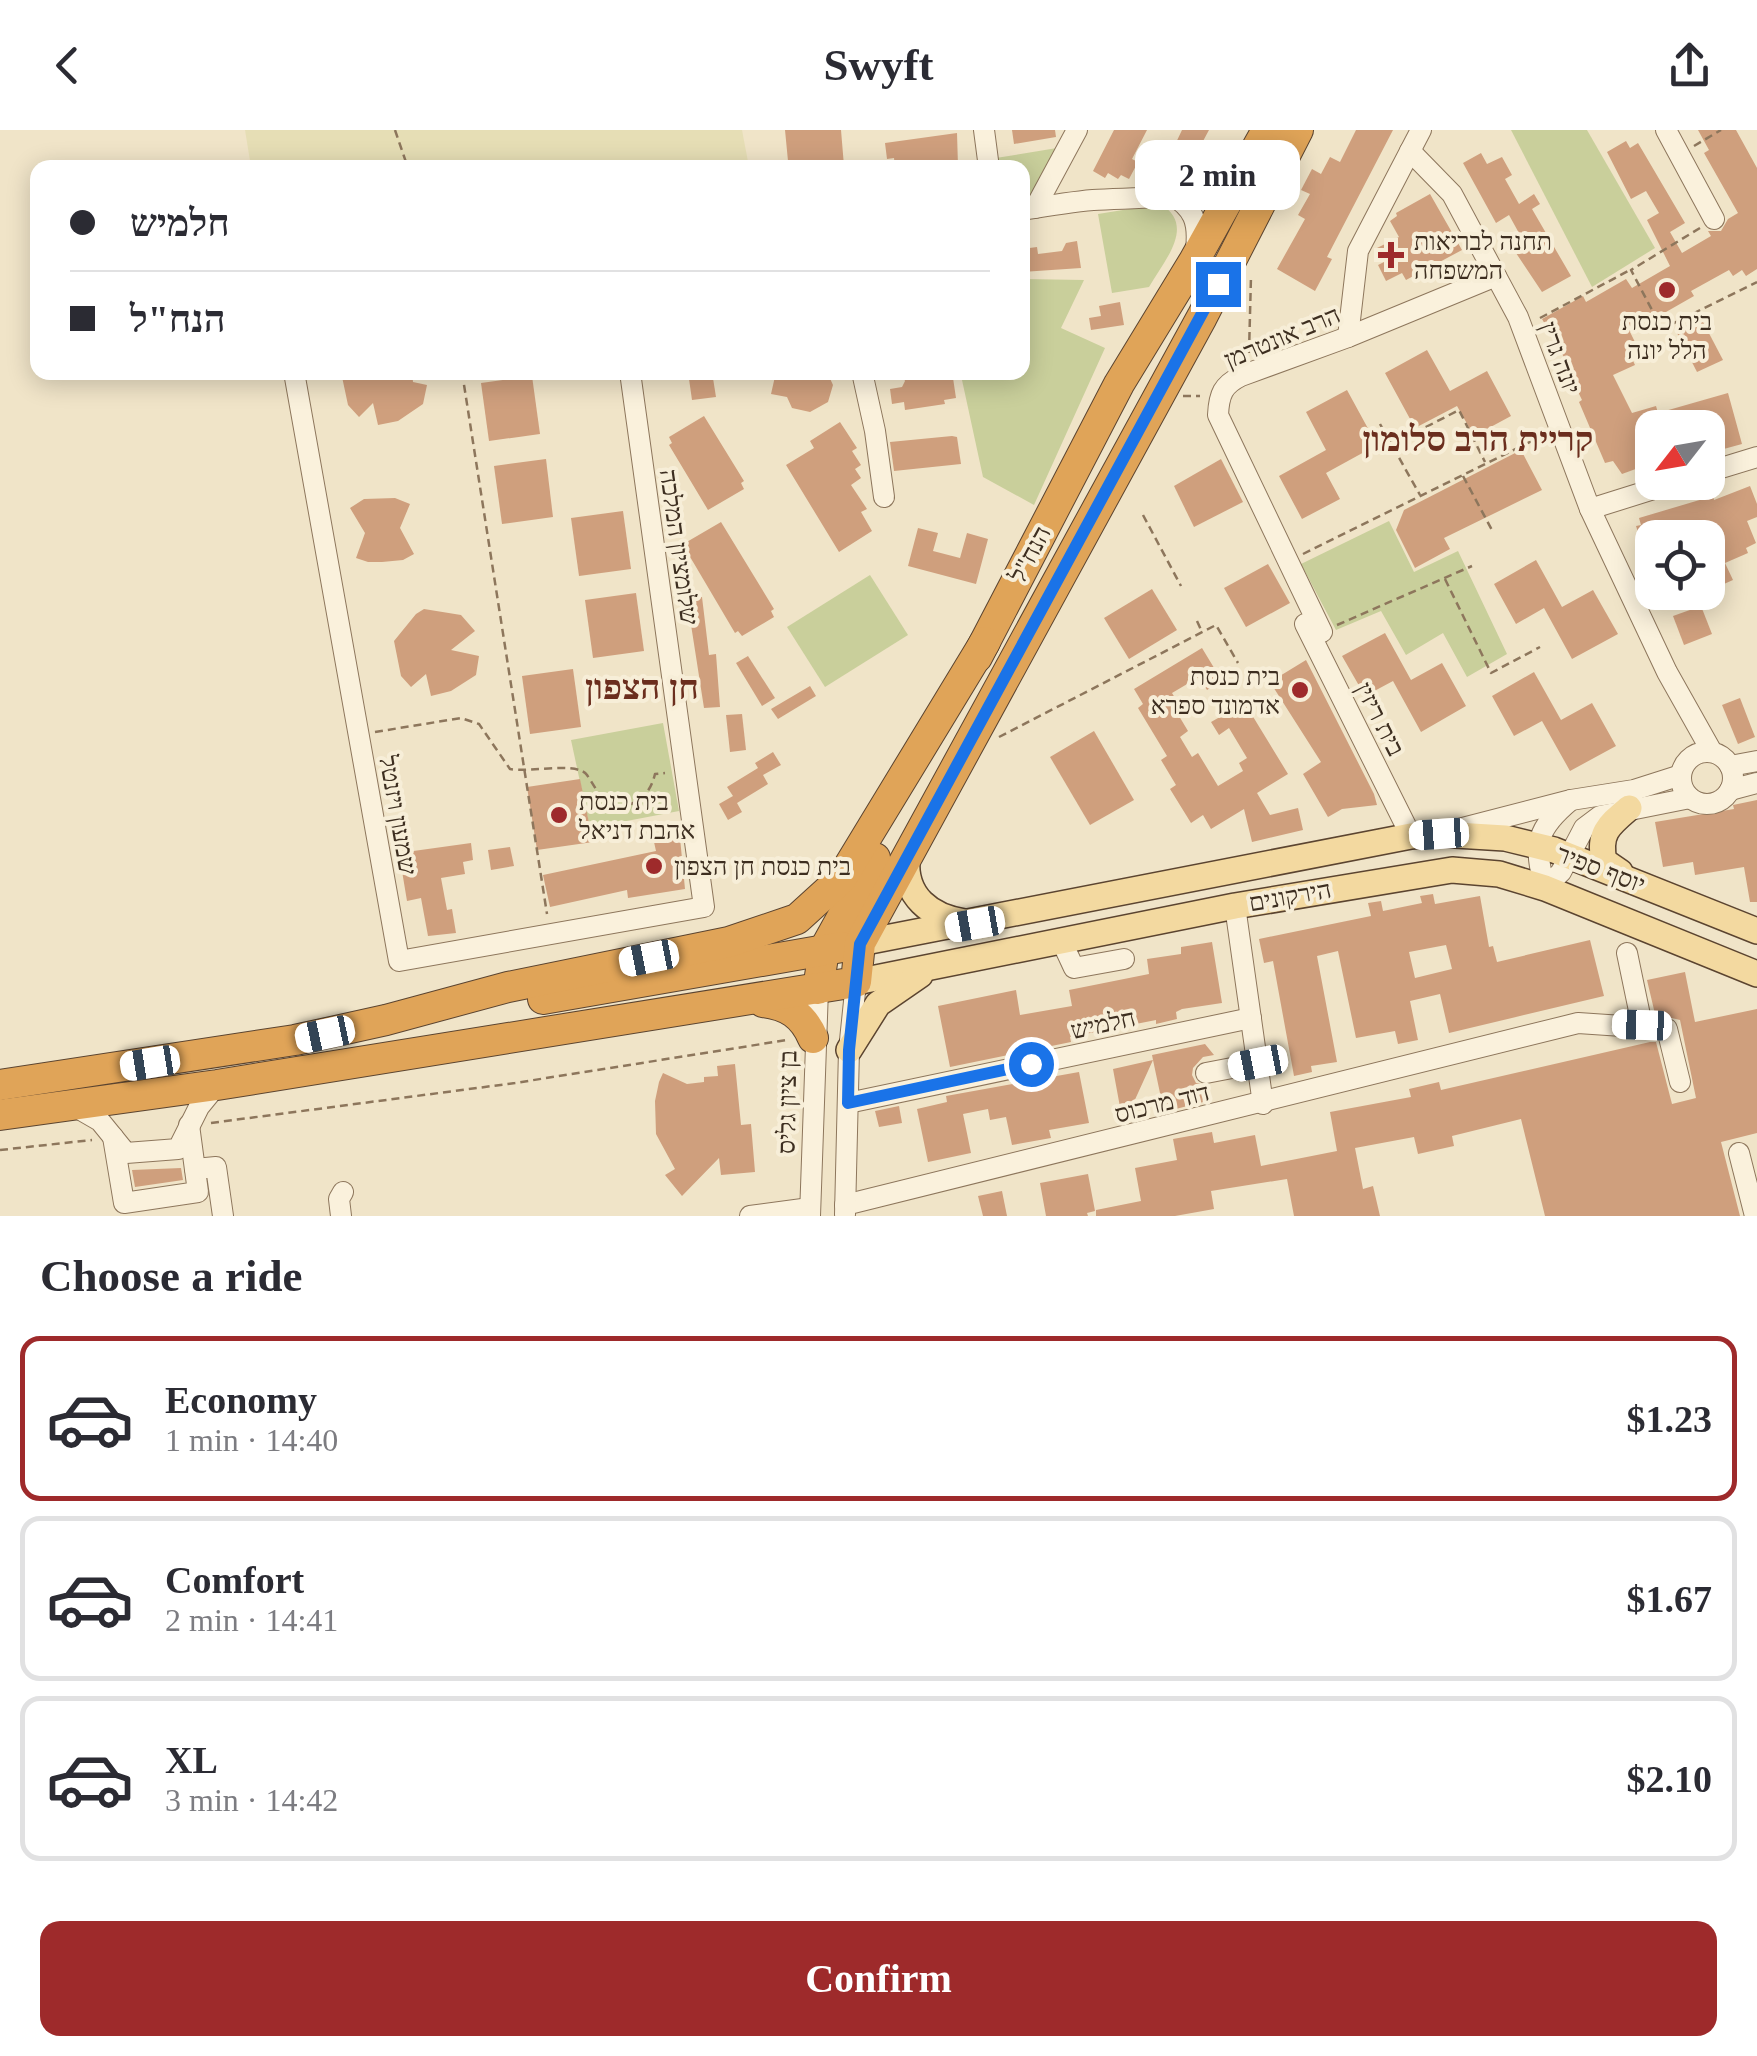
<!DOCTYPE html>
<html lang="en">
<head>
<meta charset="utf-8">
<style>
	body { margin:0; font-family:"Times New Roman","Noto Sans Hebrew",serif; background:#f2f2f3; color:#2b2b33; height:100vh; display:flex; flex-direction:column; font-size:38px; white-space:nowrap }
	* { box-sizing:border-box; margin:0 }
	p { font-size:32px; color:#7c7c81 }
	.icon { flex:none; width:55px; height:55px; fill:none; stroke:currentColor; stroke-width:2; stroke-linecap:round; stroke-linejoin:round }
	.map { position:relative; height:1086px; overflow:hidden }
	.side { display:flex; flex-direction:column; background:#fff; flex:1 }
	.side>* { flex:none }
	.guide { position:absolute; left:30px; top:30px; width:1000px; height:220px; border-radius:20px; box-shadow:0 5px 25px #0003; display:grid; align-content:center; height:220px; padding:0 40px; background:#fff }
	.needle { width:65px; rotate:239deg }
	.controls { position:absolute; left:1635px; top:280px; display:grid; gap:20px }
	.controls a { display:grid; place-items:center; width:90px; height:90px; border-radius:20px; background:#fff; box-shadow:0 5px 25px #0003; font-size:50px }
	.end { position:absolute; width:45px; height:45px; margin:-22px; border:12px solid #1a73e8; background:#fff; box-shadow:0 0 0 5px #fff }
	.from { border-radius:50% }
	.bubble { position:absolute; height:70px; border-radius:20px; background:#fff; box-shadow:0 5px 25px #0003; font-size:32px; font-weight:600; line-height:70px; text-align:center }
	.car { position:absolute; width:30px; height:60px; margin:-30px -15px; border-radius:12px; box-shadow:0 0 8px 2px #0007; background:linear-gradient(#fff 24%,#345 0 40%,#fff 0 76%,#345 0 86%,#fff 0) }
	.guide b { display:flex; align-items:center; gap:35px; height:95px; font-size:38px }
	.guide b+b { border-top:2px solid #e1e1e2 }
	.guide i { width:25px; height:25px; background:#2b2b33 }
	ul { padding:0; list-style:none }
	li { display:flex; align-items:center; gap:30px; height:165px; margin:0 20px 15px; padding:0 20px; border:5px solid #e1e1e2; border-radius:20px }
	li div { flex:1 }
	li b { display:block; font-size:38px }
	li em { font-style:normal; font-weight:600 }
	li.on { border-color:#9e2a2b }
	li>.icon { width:90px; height:90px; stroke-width:1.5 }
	h2 { padding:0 40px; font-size:45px; line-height:120px }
	.button { display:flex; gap:20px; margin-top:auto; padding:20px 40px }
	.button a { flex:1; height:115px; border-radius:20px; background:#9e2a2b; color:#fff; font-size:40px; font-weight:600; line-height:115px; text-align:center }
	header { display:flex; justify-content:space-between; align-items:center; height:130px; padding:0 40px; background:#fff; font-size:45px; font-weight:600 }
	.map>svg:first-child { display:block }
	.farmland { fill:#e6deb5 }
	.green { fill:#c9cf9b }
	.building { fill:#cf9f7d; fill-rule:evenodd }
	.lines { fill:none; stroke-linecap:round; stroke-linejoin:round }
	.minor-casing { stroke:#8d765c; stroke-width:22 }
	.major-casing { stroke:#5b4430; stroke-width:28 }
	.highway-casing { stroke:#5b4430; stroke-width:32 }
	.path { stroke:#8d765c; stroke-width:2.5; stroke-dasharray:8 5; stroke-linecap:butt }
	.minor { stroke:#faf1dc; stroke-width:20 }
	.major { stroke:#f3d9a0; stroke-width:25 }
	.highway { stroke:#e0a458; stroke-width:30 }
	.route { stroke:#1a73e8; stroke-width:12 }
	.poi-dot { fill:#9e2a2b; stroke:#f7eed8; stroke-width:4 }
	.labels { text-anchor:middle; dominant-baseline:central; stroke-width:8; stroke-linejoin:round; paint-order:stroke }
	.poi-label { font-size:25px; fill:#3d2e20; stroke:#f7eed8; text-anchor:start }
	.street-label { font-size:25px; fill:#3d2e20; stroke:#f7eed8 }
	.district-label { font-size:35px; font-weight:bold; fill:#6b2e1e; stroke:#f7eed8 }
</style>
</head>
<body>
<header><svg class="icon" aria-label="back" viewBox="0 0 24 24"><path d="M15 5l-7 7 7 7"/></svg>Swyft<svg class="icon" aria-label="share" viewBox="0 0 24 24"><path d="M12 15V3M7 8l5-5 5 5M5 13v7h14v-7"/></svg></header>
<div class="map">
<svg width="1757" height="1086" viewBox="0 0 1757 1086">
	<rect width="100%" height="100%" fill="#f0e4c8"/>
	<polygon class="farmland" points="245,0 742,0 749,37 251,37"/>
	<g class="green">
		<polygon points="1511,0 1587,0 1655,118 1592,157"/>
		<polygon points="1057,18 1031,70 1023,72 1022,38 997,37 996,28"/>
		<path d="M1160 74C1197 95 1164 131 1149 157L1112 163 1098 84Z"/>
		<polygon points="1023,149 1084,150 1061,198 1105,218 1034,375 983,347 962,250 968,243 1022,242"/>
		<polygon points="1389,391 1414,442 1458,421 1507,524 1467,547 1443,503 1406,525 1381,481 1336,500 1301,434"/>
		<polygon points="870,445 908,505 825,557 787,497"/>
		<polygon points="663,593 679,681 590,698 571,610"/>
	</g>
	<g class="building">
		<polygon points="785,0 841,0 844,36 792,38 791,31 788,31"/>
		<polygon points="1012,0 1055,0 1056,7 1014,14"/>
		<polygon points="1114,0 1147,0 1132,29 1138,32 1129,49 1121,45 1118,49 1108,43 1105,48 1093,41"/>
		<polygon points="1182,0 1209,0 1202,13 1209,16 1201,33 1173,19"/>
		<polygon points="1356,0 1393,0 1327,127 1332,129 1315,161 1277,139 1305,89 1298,85 1310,64 1301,60 1312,39 1321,44 1330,27 1340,32"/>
		<polygon points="1698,0 1736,0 1757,38 1757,139 1746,146 1742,140 1733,146 1729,140 1691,161 1694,166 1659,186 1656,181 1633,194 1635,199 1630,202 1635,212 1626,216 1635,235 1613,245 1632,283 1656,276 1658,283 1728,263 1742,314 1720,320 1714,298 1652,298 1652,333 1622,344 1613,331 1605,333 1579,272 1582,270 1566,237 1569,236 1542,189 1583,166 1586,172 1626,149 1632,158 1670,136 1647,90 1659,83 1646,61 1631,69 1607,22 1626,11 1630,18 1638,13 1685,93 1670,102 1682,123 1711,106 1708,101 1721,101 1728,89 1738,83 1704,23 1709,20"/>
		<polygon points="957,3 958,36 895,38 894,28 887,29 885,13"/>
		<polygon points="1481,23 1487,34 1502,27 1512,45 1505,49 1519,74 1534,64 1540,74 1532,79 1571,146 1542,162 1514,120 1525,114 1509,85 1496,93 1463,33"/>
		<polygon points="1430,64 1462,120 1406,150 1402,143 1386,151 1378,135 1384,132 1377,118 1399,107 1390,91 1397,86 1396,83"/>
		<polygon points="1077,111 1081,138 1022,142 1022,119 1037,117 1038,124 1062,121 1066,113"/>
		<polygon points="1120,172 1124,195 1091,200 1089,188 1101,186 1099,176"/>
		<polygon points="1701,188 1723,230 1697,242 1676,201"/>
		<polygon points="1427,220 1450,261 1487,241 1511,286 1474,306 1457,276 1415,298 1385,243"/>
		<polygon points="341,242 412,242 413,252 427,255 423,274 398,291 378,295 373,273 359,287 348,275"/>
		<polygon points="688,242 712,242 716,267 692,270"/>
		<polygon points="776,242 827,242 833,255 828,272 810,282 792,278 787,267 771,264"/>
		<polygon points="901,242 940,242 942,250 953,248 956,268 944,270 945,274 905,280 904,272 892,274 890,259 902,257 905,251"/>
		<polygon points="532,246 540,304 489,311 481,253"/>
		<polygon points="1347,260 1377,315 1326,343 1340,369 1302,389 1279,346 1326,320 1306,282"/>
		<polygon points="704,286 744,351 741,353 744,359 708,380 669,315 672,313 669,307"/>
		<polygon points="840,292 857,318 852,321 861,335 855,339 861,348 851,355 867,379 861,382 872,401 839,422 786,335 814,318 810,311"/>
		<polygon points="952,306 957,307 961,334 894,341 890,312"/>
		<polygon points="1521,320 1542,360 1444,408 1450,419 1415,438 1396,400 1404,380"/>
		<polygon points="546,329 553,387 502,394 494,336"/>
		<polygon points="1221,329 1243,372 1194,397 1174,356"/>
		<polygon points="1750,356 1757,374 1757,387 1747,391 1756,413 1746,418 1748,423 1725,433 1733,450 1708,461 1708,408 1652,408 1650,438 1636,396 1641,395 1639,388 1713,366 1714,370"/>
		<polygon points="395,368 410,374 400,398 414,424 403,430 382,432 368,432 356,428 365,403 350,378 364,369"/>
		<polygon points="623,381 631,439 579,446 571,388"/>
		<polygon points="721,392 774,479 771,481 774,487 742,506 738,501 735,503 686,420 688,419 685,413"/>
		<polygon points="918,398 938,403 933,421 960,428 967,403 988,409 976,454 908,436"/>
		<polygon points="1536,430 1562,477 1593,460 1618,504 1572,529 1544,478 1516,494 1494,454"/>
		<polygon points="1268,434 1290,473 1246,497 1224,458"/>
		<polygon points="1152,459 1177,500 1129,529 1104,488"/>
		<polygon points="636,463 644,521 593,528 585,470"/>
		<polygon points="702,467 709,525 716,524 720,577 704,578 687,469"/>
		<polygon points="1701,476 1712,504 1684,515 1673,486"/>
		<polygon points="424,479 461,485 475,501 451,520 479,526 476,545 451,561 431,566 426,544 411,557 401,546 394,511 416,484"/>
		<polygon points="1385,503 1411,550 1442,533 1466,576 1421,602 1393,551 1365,566 1342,526"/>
		<polygon points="1202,518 1222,551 1207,560 1199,547 1172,563 1178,573 1173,576 1188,601 1180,607 1192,627 1198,623 1218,656 1243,641 1239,633 1247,628 1229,598 1219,605 1211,592 1227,583 1224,578 1241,567 1288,644 1257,663 1270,685 1298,678 1303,700 1252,712 1244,679 1211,699 1203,685 1191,693 1170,659 1176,655 1161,630 1167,626 1138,578 1143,574 1134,559"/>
		<polygon points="748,526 775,568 762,576 736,533"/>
		<polygon points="1306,530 1374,664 1377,675 1342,679 1328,687 1303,644 1321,632 1270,552"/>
		<polygon points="573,539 581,597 530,604 522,546"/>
		<polygon points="1534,542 1561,590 1592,573 1616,616 1570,641 1542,591 1514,606 1492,566"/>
		<polygon points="810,556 816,566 778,589 771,579"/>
		<polygon points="1740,568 1755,607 1738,614 1722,575"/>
		<polygon points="742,584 746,620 730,622 726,585"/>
		<polygon points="1094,601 1134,670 1090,695 1050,627"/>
		<polygon points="773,622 781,635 763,645 768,654 737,673 742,682 728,690 719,674 733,666 727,657 758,638 755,633"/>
		<polygon points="580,649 593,712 537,720 527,657"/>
		<polygon points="1757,670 1757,772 1750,772 1744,737 1695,745 1693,732 1663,737 1655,692 1734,679 1733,675"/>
		<polygon points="680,708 685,759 628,768 627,760 550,777 543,745 656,721 654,712"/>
		<polygon points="471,713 473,730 463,732 465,744 441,748 447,780 452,779 456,803 428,806 421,768 407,771 399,723"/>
		<polygon points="510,717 514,736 491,740 488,720"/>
		<path d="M1433 764 1435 774 1480 766 1489 817 1493 816 1497 832 1590 810 1604 866 1449 903 1440 864 1410 871 1418 910 1398 914 1395 901 1356 908 1338 821 1317 826 1337 932 1311 936 1312 942 1294 946 1273 831 1264 833 1259 809 1371 786 1368 773 1381 771 1383 781 1422 773 1420 766ZM1446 815 1452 839 1415 848 1409 822Z"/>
		<polygon points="1212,812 1222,873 1182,879 1176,882 1177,889 1156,894 1156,890 1070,907 1071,912 950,937 938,876 1016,860 1020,885 1072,876 1069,860 1149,844 1147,829 1181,824 1181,817"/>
		<polygon points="1685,842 1695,892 1757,879 1757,1003 1721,1012 1740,1086 1545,1086 1521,989 1452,1006 1454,1016 1418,1024 1414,1007 1355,1018 1363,1059 1373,1056 1380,1086 1294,1086 1287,1049 1211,1061 1214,1079 1175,1086 1096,1086 1096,1080 1141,1071 1135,1038 1177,1030 1173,1009 1212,1002 1214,1013 1255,1005 1261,1036 1337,1021 1330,982 1411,967 1409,959 1439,952 1441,960 1650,912 1656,912 1672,974 1696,968 1680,890 1655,884 1647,850"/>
		<polygon points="1205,914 1214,925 1203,927 1193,938 1192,945 1196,953 1209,956 1211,970 1164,982 1153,930 1133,974 1120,977 1113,939 1153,930 1152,925"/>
		<polygon points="735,934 741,995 751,994 755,1042 721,1045 719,1028 682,1066 665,1045 675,1039 656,1004 655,971 659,952 663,943 687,954 704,952 704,947 718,946 717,936"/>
		<polygon points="1079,942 1089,993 1049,1000 1051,1008 1012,1015 1006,987 990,990 988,979 963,984 971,1023 928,1032 917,979 947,972 946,966"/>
		<polygon points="899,976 902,993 879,997 875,981"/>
		<polygon points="181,1038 183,1050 135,1057 132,1040"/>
		<polygon points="1088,1044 1095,1081 1087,1083 1088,1086 1046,1086 1040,1053"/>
		<polygon points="1002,1061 1007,1086 983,1086 978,1066"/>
	</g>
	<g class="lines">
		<defs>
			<g id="minor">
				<polyline points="984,0 989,38"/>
				<polyline points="1666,0 1714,89"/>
				<polyline points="1410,21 1452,64 1518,187 1590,379 1667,542 1712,622"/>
				<path d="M1170 64C1194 78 1199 92 1196 119"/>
				<polyline points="1035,78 1077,0"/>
				<path d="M1022 80C1046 76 1070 72 1093 70 1136 67 1205 71 1240 47"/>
				<polyline points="1348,207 1358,121 1421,0"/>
				<polyline points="294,242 399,831 704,777 630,242"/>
				<polyline points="862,242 875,301 884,367"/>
				<polyline points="1708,342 1757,327"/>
				<polyline points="1590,379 1676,352"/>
				<polyline points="1305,494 1411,706"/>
				<path d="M1322 502 1218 285C1219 264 1223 255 1241 246L1348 207 1496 146"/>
				<circle cx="1707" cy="648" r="26"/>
				<polyline points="1730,636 1757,631"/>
				<polyline points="1730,660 1757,653"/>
				<path d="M1571 670C1536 699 1533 714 1545 758L1561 742 1584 698 1600 686 1690 668"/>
				<polyline points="1455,700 1571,670 1634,660 1681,645"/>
				<polyline points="1235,776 1263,974"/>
				<polyline points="1061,810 1074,838 1124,829"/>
				<polyline points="1627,823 1642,895"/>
				<polyline points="1206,943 1258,933"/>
				<polyline points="848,973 1251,888"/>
				<polyline points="74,976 100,991 126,1023 178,1019 199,977 217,955"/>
				<polyline points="113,1007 124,1073 198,1062 189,995"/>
				<polyline points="1739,1023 1755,1086"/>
				<polyline points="195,1039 216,1037 223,1086"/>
				<polyline points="845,1075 1578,893 1667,899 1680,952"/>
				<polyline points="845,1084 849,920 856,852"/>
				<polyline points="341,1086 339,1069 343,1062"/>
				<polyline points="750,1086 810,1078"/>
				<polyline points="810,1086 818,859"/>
			</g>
			<g id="major">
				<path d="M907 729C904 766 930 787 965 792"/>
				<path d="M1620 742 1604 731C1598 703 1609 695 1629 678"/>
				<polyline points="860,813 1411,706 1439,704 1505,708 1554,720 1757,801"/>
				<polyline points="856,852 1235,776 1452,740 1499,744 1545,758 1757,844"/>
				<polyline points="849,920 878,874 920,845"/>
			</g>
			<g id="highway">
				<polyline points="977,527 1119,254 1194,131 1267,0"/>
				<polyline points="818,859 824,820 875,728"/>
				<polyline points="543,869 842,817"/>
				<path d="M763 872C788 875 803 885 813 908"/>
				<polyline points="0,955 295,910 386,890 508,857 729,812 797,789 841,749 985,512"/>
				<polyline points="0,985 217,955 856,852 860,813 1202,187 1298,0"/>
			</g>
		</defs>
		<use href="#minor" class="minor-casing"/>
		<use href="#major" class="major-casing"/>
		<use href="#highway" class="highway-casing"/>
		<g class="path">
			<polyline points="395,0 408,38"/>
			<polyline points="1694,16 1721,0"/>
			<polyline points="1700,98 1631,140 1662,199 1757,152"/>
			<polyline points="1540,188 1630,140"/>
			<polyline points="1249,223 1251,146"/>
			<polyline points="462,242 547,784"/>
			<polyline points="1183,266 1200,266"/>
			<polyline points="1380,294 1420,365"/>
			<polyline points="1391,315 1459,280 1485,332"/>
			<polyline points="1463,346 1493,402"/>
			<polyline points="1143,385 1181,456"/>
			<polyline points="1303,424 1542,306"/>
			<polyline points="1445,449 1491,543 1540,517"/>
			<polyline points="1197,491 1202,502"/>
			<polyline points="1337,495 1472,436"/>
			<path d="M375 602 461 588 479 594 510 639C529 643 577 631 587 645 595 657 601 668 609 679 633 676 649 669 655 644L665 643"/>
			<polyline points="999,607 1216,495 1238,533"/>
			<polyline points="211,993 515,953 787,910"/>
			<polyline points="0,1020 92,1010"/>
		</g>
		<use href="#minor" class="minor"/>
		<use href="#major" class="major"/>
		<use href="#highway" class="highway"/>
	</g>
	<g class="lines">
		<polyline class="route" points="1031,934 848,973 849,920 860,814 1218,154"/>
	</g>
	<g class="poi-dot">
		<path d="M1386 110h10v10h10v10h-10v10h-10v-10h-10v-10h10z"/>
		<circle cx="1667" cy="160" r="10"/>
		<circle cx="1300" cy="560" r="10"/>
		<circle cx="559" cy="685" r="10"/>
		<circle cx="654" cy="736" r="10"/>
	</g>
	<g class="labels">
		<g class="poi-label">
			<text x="1414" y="111">תחנה לבריאות<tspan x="1414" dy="29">המשפחה</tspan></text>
			<text x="1667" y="191" text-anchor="middle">בית כנסת<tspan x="1667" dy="29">הלל יונה</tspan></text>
			<text x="1280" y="546" text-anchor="end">בית כנסת<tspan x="1280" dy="29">אדמונד ספרא</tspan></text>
			<text x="579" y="671">בית כנסת<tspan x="579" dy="29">אהבת דניאל</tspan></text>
			<text x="674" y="736">בית כנסת חן הצפון</text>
		</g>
		<g class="street-label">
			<text transform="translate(1282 207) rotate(-23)">הרב אונטרמן</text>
			<text transform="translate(1560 228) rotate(70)">יונה גרין</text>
			<text transform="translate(679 417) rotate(82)">שלומציון המלכה</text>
			<text transform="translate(1030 424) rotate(-62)">הנח"ל</text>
			<text transform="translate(1380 589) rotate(63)">בית ריזין</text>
			<text transform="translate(398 685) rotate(80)">שמעון ויזנטל</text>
			<text transform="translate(1601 739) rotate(21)">יוסף ספיר</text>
			<text transform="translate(1290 766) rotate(-10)">הירקונים</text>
			<text transform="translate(1103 894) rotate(-12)">חלמיש</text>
			<text transform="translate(787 972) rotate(-89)">בן ציון גליס</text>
			<text transform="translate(1162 973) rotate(-14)">דוד מרכוס</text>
		</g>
		<g class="district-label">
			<text x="1478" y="309">קריית הרב סלומון</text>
			<text x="642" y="557">חן הצפון</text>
		</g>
	</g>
</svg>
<div class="controls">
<a><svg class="needle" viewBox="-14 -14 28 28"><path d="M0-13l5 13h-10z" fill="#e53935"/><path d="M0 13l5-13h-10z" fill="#7c7c81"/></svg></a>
<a><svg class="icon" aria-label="locate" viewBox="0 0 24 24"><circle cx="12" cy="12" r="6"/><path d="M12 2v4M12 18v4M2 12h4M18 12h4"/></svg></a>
</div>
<i class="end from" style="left:1031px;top:934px"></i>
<i class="end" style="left:1218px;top:154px"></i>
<div class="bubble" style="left:1135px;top:10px;width:165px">2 min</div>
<i class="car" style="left:1439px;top:704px;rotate:266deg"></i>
<i class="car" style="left:975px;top:794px;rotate:260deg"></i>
<i class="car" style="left:649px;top:828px;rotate:259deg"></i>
<i class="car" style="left:1642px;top:895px;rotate:272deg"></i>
<i class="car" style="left:325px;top:904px;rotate:258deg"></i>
<i class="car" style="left:150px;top:933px;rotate:261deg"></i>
<i class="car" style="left:1258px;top:933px;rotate:259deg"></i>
<div class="guide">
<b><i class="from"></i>חלמיש</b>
<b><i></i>הנח&quot;ל</b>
</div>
</div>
<section class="side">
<h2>Choose a ride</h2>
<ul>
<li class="on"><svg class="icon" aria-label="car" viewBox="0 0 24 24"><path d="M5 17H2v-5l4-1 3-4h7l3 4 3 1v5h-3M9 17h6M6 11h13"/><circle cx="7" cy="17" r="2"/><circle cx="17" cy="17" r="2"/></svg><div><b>Economy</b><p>1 min · 14:40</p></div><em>$1.23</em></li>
<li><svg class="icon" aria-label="car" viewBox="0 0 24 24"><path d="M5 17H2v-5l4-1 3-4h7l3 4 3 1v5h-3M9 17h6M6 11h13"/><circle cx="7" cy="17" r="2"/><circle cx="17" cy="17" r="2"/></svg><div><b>Comfort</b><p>2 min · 14:41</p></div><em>$1.67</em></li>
<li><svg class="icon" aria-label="car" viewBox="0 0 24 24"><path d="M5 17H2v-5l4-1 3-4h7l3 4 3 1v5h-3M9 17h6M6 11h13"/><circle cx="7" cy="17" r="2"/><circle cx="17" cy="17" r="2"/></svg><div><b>XL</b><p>3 min · 14:42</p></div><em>$2.10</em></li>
</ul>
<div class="button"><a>Confirm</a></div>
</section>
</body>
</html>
